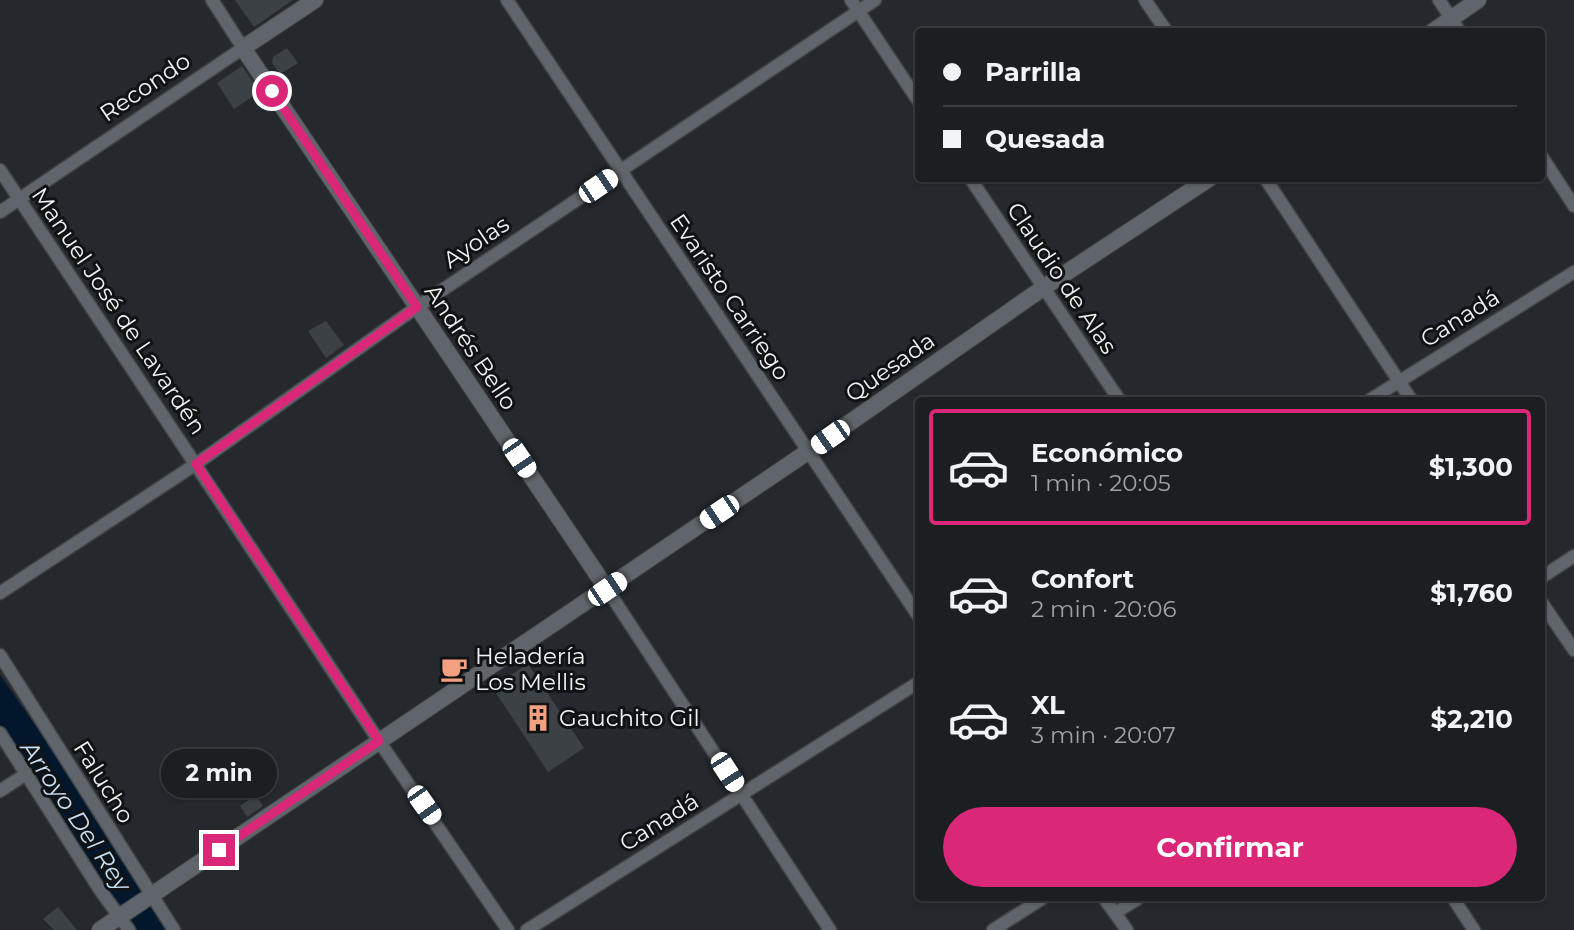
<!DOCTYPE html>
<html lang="es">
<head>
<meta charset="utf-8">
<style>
	body { margin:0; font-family:Montserrat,sans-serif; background:#25272a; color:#f1f3f6; height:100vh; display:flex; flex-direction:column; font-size:26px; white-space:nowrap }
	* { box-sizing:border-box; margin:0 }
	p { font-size:23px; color:#a0a2a5 }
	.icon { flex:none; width:38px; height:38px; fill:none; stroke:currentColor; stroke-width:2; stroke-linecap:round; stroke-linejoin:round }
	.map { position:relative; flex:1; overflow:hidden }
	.panel { position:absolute; left:915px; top:397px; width:630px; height:504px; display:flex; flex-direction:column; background:#1c1f22; border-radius:7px; box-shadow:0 2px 5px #0004,0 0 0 2px #3a3d40 }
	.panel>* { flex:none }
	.banner { position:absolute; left:915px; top:28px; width:630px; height:154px; border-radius:7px; box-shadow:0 2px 5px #0004,0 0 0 2px #3a3d40; display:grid; align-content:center; height:154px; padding:0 28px; background:#1c1f22 }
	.end { position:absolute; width:32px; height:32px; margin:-16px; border:9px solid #db2777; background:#fff; box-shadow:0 0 0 4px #fff }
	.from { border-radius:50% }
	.bubble { position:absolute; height:49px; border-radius:24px; background:#1c1f22; box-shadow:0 2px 5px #0004,0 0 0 2px #3a3d40; font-size:23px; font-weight:700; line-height:49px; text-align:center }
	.car { position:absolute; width:21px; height:42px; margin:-21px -10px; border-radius:9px; box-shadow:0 0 5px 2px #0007; background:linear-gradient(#fff 24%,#345 0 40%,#fff 0 76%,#345 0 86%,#fff 0) }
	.banner b { display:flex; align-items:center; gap:24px; height:66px; font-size:26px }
	.banner b+b { border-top:2px solid #3a3d40 }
	.banner i { width:18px; height:18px; background:#f1f3f6 }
	ul { padding:12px 0 0; list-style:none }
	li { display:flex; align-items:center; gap:21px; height:116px; margin:0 14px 10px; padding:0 14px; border:4px solid transparent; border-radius:7px }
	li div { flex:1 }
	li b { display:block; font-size:26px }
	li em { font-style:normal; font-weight:700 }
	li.on { border-color:#db2777 }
	li>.icon { width:63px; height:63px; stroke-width:1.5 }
	.action { display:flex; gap:14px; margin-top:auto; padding:14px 28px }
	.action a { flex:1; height:80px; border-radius:42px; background:#db2777; color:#fff; font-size:28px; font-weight:700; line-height:80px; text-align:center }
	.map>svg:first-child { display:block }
	.water { fill:#02172b }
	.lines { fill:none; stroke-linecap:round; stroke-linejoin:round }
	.river { stroke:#02172b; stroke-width:24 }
	.building { fill:#3c4145 }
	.street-casing { stroke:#404447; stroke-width:15 }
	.secondary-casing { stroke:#404447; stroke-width:18 }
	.street { stroke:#60656b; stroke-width:12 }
	.secondary { stroke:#60656b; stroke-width:16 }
	.route { stroke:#db2777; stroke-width:9 }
	.labels { text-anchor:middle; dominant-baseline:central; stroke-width:6; stroke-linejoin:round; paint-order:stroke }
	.street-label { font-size:23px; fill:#eff3f6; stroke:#101214 }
	.poi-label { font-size:23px; fill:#eff3f6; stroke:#101214; text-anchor:start }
	.water-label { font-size:24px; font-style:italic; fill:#c6e0f9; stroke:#101214 }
</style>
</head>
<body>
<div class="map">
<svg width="1574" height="930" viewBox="0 0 1574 930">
	<rect width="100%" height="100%" fill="#25292e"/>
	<g class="water">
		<polygon points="0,675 39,731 141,889 118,904 0,724"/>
		<polygon points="152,908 167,930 137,930 132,922"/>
	</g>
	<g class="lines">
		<polyline class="river" points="130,896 152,930"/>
	</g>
	<g class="building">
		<polygon points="235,0 293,0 254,27"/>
		<polygon points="287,48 298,63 280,74 272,63 273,57"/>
		<polygon points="242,66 260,92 234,109 217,83"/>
		<polygon points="326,321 344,345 326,358 308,331"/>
		<polygon points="528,664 584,748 548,772 492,687"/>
		<polygon points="256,795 263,806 247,817 240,806"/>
		<polygon points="58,907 77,930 54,930 43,919"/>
	</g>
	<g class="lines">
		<defs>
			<g id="street">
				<polyline points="507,0 919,617"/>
				<polyline points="851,0 919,102"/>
				<polyline points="1145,0 1167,32"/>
				<polyline points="1439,0 1460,32"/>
				<polyline points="1542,157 1574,206"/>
				<polyline points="0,170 379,741 508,930"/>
				<polyline points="970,178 1120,401"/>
				<polyline points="1265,178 1412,401"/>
				<polyline points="0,212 243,48 212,0"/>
				<polyline points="1368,401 1574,272"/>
				<polyline points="1542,577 1574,556"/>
				<polyline points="607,589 830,930"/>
				<polyline points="0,593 196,464 417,307 875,0"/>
				<polyline points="1542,603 1574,650"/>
				<polyline points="0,655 174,930"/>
				<polyline points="0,733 100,890 129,930"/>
				<polyline points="0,791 26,774"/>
				<polyline points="1104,898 1127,930"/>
				<polyline points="1453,898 1474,930"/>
				<polyline points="1115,913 1139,898"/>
				<polyline points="527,930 919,682"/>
				<polyline points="993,930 1043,898"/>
			</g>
			<g id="secondary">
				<polyline points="315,0 243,48 607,589"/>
				<polyline points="1432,32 1478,0"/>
				<polyline points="100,930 809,451 1043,288 1210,178"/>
			</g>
		</defs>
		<use href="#street" class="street-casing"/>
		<use href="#secondary" class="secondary-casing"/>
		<use href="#street" class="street"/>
		<use href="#secondary" class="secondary"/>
	</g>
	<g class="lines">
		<polyline class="route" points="219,850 379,741 196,464 417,307 272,91"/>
	</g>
	<defs>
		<symbol id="cafe-bare" viewBox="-9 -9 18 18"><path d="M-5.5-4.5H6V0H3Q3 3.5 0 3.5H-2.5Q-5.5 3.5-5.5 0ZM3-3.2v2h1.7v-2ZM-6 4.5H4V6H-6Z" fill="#f3a081" stroke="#101214" stroke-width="2.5" paint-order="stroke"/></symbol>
		<symbol id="building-bare" viewBox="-9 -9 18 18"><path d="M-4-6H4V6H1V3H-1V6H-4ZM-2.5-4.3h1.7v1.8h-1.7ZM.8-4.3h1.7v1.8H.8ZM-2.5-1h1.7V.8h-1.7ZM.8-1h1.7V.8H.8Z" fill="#f3a081" stroke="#101214" stroke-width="2.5" paint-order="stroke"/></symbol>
	</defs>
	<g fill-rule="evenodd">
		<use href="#cafe-bare" x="435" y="650" width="38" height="38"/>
		<use href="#building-bare" x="519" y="699" width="38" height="38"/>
	</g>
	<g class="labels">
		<g class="street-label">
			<text transform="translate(145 87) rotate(-34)">Recondo</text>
			<text transform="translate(476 242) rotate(-34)">Ayolas</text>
			<text transform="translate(1062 278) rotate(56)">Claudio de Alas</text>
			<text transform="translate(730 297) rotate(56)">Evaristo Carriego</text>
			<text transform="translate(119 311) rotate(56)">Manuel José de Lavardén</text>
			<text transform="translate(1460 318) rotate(-32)">Canadá</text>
			<text transform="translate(471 347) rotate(56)">Andrés Bello</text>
			<text transform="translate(890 367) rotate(-35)">Quesada</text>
			<text transform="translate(104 782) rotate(58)">Falucho</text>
			<text transform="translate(659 822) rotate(-32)">Canadá</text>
		</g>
		<g class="poi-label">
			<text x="475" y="656">Heladería<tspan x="475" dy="26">Los Mellis</tspan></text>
			<text x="559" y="718">Gauchito Gil</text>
		</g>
		<g class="water-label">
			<text transform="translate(76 816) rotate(56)">Arroyo Del Rey</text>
		</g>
	</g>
</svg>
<i class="end from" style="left:272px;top:91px"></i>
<i class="end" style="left:219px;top:850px"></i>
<div class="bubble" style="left:161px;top:749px;width:116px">2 min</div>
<i class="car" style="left:598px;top:186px;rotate:56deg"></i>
<i class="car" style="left:830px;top:437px;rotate:235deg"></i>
<i class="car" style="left:519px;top:458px;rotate:146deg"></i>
<i class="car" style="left:719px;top:512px;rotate:236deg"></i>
<i class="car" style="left:607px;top:589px;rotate:56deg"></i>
<i class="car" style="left:727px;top:772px;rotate:147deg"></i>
<i class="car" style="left:424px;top:805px;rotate:145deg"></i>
<div class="banner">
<b><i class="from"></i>Parrilla</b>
<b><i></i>Quesada</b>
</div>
<section class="panel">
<ul>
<li class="on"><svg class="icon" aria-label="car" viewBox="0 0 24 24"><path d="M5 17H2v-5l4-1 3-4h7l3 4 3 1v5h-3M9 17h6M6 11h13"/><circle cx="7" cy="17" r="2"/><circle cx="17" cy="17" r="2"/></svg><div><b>Económico</b><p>1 min · 20:05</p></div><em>$1,300</em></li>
<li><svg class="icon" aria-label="car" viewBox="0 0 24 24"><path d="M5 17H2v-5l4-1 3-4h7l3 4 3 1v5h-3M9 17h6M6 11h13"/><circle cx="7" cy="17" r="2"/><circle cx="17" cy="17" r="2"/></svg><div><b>Confort</b><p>2 min · 20:06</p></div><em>$1,760</em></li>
<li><svg class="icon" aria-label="car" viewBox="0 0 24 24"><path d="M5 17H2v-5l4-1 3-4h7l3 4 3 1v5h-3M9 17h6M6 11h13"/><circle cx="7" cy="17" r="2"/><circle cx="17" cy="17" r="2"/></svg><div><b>XL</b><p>3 min · 20:07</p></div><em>$2,210</em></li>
</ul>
<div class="action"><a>Confirmar</a></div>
</section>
</div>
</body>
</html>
